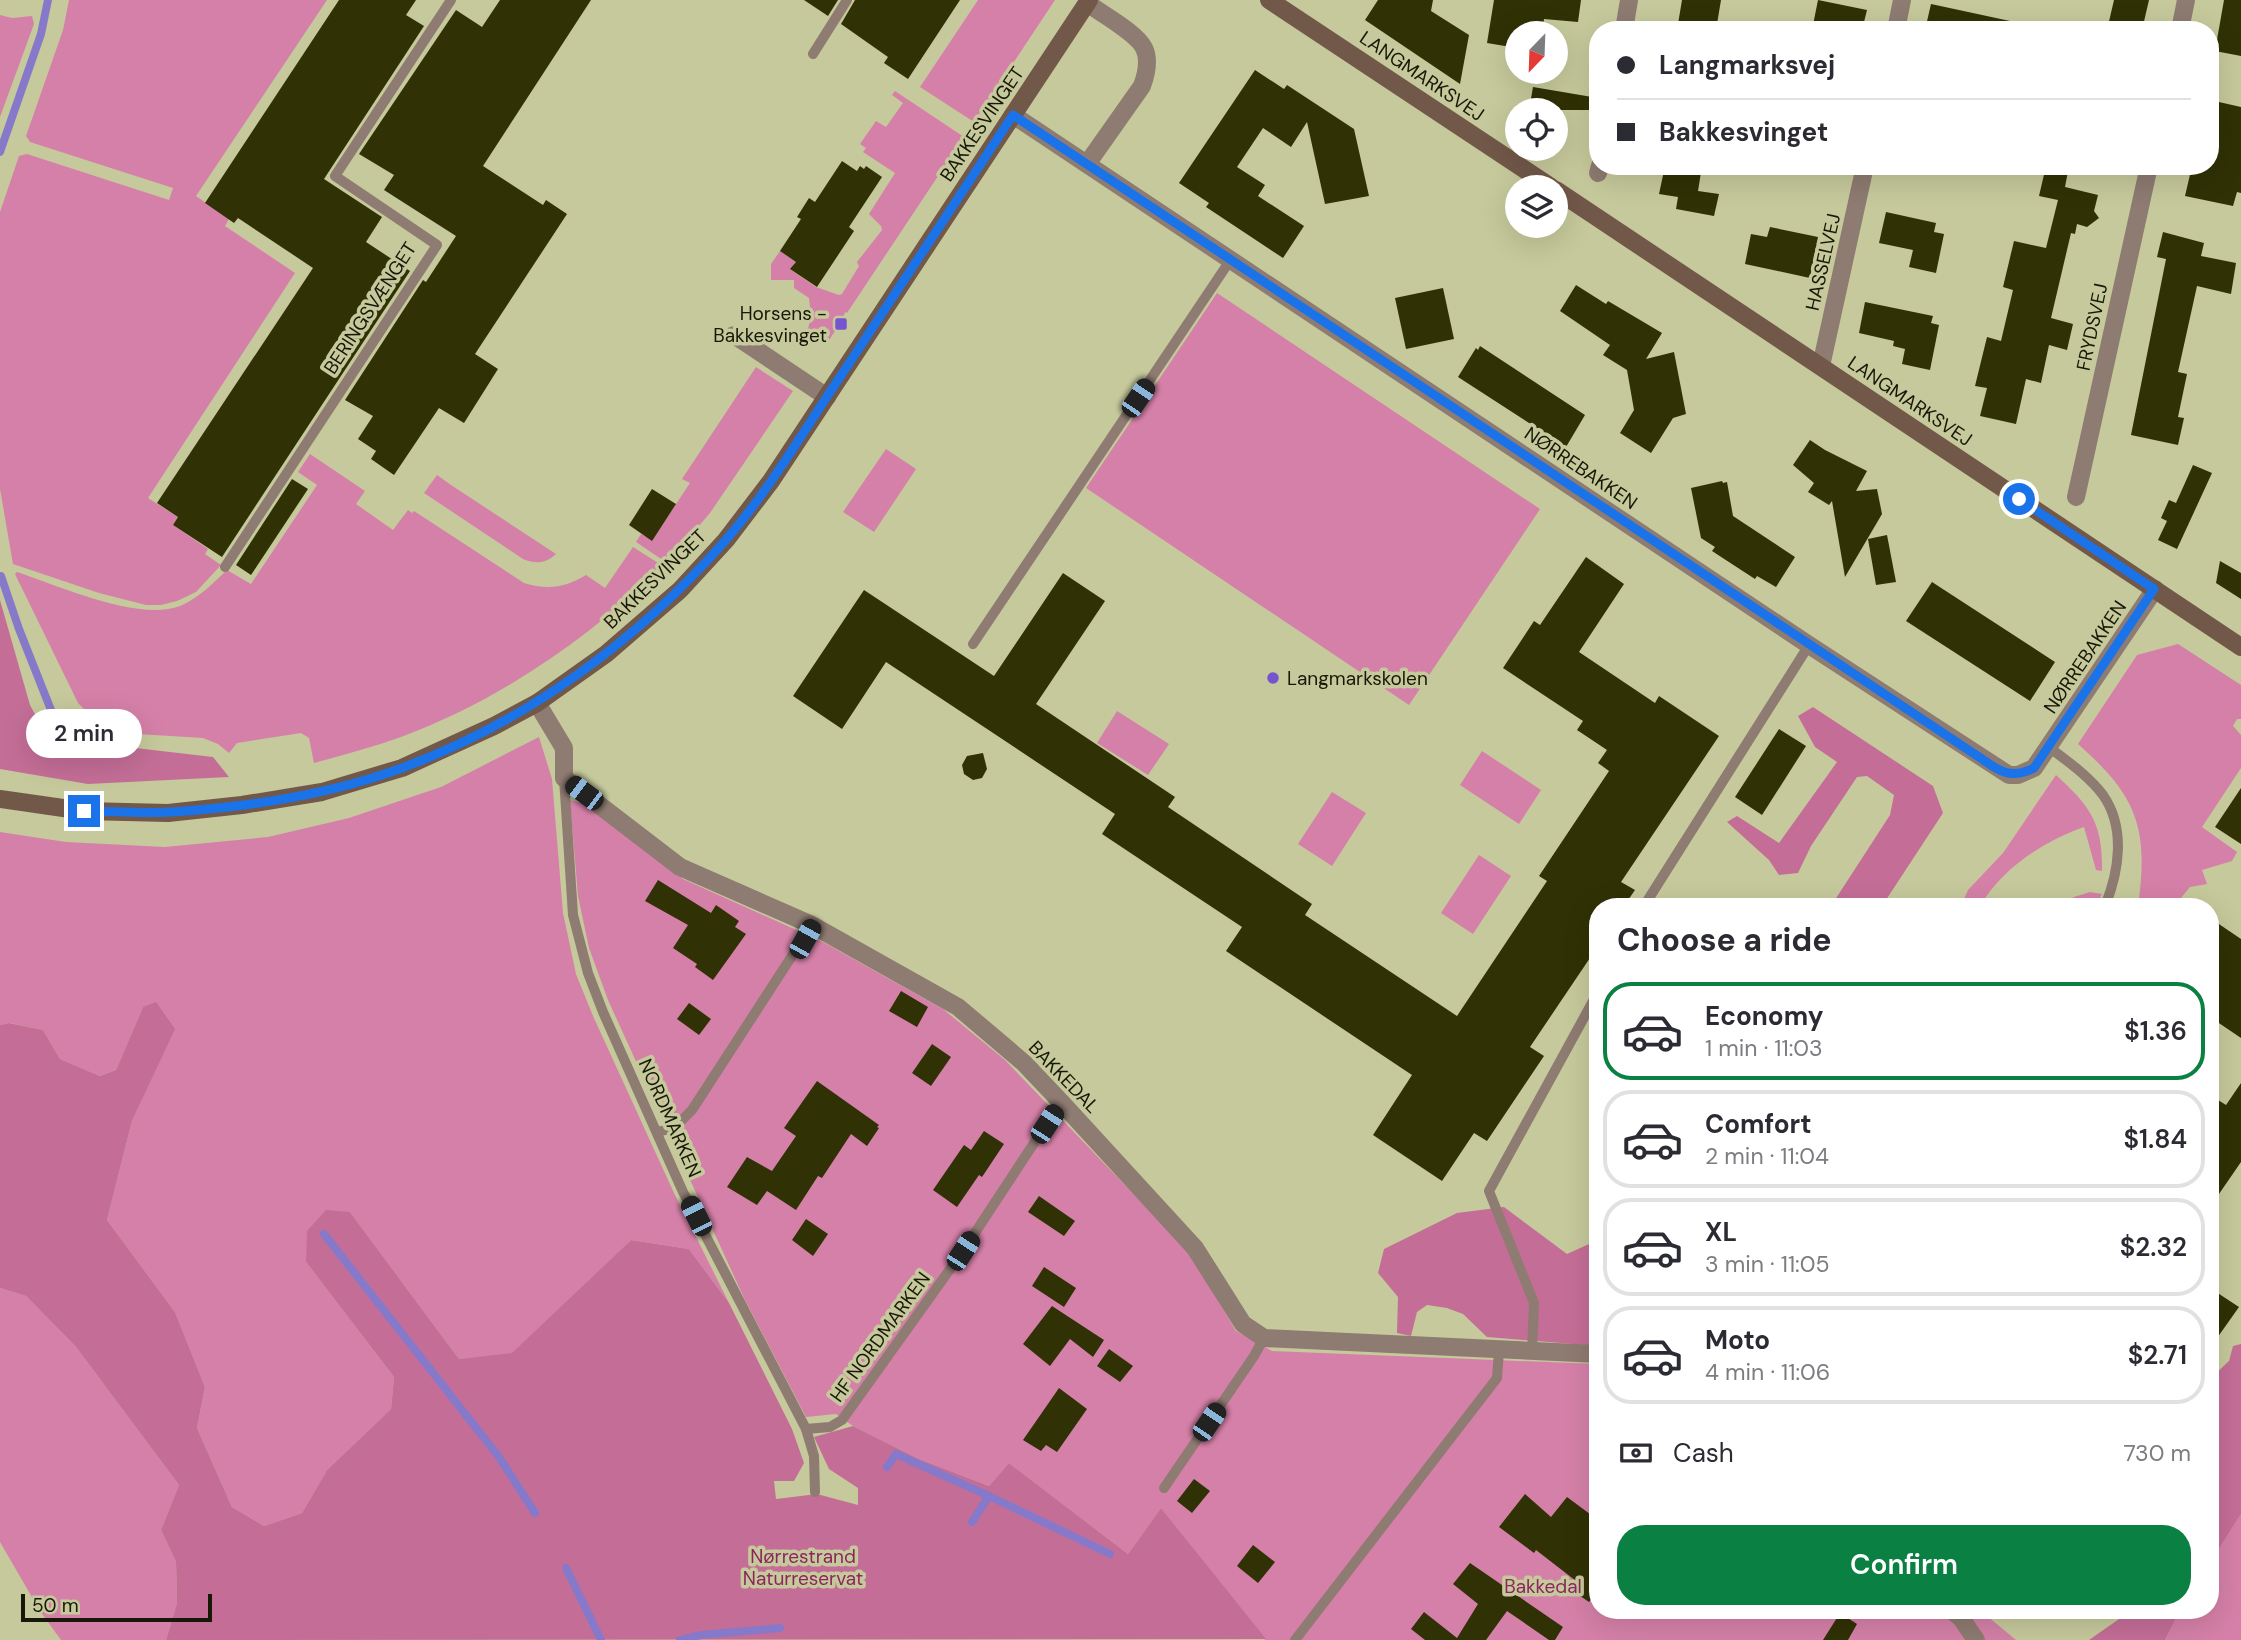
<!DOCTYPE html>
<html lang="en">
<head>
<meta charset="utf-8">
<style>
	body { margin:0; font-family:"DM Sans",sans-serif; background:#f7f7f7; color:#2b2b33; height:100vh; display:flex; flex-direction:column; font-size:26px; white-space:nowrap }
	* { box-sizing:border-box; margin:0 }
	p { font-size:23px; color:#7c7c81 }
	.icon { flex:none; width:38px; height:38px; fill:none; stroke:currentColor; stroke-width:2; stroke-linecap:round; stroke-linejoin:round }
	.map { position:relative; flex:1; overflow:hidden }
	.side { position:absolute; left:1589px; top:898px; width:630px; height:721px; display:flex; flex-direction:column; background:#fff; border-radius:28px; box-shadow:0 7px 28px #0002 }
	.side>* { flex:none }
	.banner { position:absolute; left:1589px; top:21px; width:630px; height:154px; border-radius:28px; box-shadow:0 7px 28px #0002; display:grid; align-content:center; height:154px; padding:0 28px; background:#fff }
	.needle { width:46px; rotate:203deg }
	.buttons { position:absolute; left:1505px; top:21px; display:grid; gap:14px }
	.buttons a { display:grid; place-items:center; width:63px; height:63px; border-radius:50%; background:#fff; box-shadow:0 7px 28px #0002; font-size:35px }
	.scale { position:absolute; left:21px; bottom:18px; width:191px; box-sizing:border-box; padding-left:7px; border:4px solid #171807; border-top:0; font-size:19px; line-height:24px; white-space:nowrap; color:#171807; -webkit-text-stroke:5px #c6c99b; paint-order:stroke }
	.end { position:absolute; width:32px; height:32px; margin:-16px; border:9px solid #1a73e8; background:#fff; box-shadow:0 0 0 4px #fff }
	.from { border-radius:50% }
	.bubble { position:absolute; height:49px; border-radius:24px; background:#fff; box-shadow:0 7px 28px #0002; font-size:23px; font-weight:600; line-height:49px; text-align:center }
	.car { position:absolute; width:21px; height:42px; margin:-21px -10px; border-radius:9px; box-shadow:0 0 5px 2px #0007; background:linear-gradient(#222 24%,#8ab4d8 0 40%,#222 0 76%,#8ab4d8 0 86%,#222 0) }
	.banner b { display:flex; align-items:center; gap:24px; height:66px; font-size:26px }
	.banner b+b { border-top:2px solid #e1e1e2 }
	.banner i { width:18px; height:18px; background:#2b2b33 }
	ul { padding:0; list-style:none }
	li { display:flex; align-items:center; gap:21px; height:98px; margin:0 14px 10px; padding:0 14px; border:4px solid #e1e1e2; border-radius:28px }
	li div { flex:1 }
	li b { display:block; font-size:26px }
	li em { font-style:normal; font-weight:600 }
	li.selected { border-color:#0b8043 }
	li>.icon { width:63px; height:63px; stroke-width:1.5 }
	h2 { padding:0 28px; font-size:32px; line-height:84px }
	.pay { display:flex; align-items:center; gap:18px; height:77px; padding:0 28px; font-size:26px }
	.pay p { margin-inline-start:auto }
	.button { display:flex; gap:14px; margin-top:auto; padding:14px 28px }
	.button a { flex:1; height:80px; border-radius:28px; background:#0b8043; color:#fff; font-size:28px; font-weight:600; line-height:80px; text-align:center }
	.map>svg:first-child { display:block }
	.green { fill:#d580a8 }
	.forest { fill:#c46e97 }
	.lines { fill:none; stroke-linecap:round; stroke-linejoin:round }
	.stream { stroke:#8779c9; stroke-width:8 }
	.building { fill:#303105 }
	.lane { stroke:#8e7b71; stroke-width:10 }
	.street { stroke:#8e7b71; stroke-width:18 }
	.secondary { stroke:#725849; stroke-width:18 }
	.route { stroke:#1a73e8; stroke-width:9 }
	.poi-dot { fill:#7455ce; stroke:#c6c99b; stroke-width:2.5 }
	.labels { text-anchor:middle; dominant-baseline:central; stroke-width:7; stroke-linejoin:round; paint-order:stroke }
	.street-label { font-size:19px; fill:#171807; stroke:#c6c99b }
	.poi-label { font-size:19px; fill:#171807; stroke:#c6c99b; text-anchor:end }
	.park-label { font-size:19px; fill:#8c255e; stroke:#c6c99b }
</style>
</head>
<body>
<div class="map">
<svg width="2241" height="1640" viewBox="0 0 2241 1640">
	<rect width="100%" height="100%" fill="#c6c99b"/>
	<g class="green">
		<polygon points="69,0 327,0 196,196 229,219 225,226 295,273 148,498 178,517 173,525 208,549 205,554 221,565 196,592 177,601 161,605 146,605 99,593 13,564 0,489 0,212 19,156 27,154 169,200 173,188 30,142 26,136 63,30"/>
		<polygon points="978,0 1055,0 974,122 920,87"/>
		<polygon points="0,15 12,18 32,16 34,24 0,117"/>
		<polygon points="895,91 964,137 847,313 845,312 843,318 839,316 834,324 838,326 828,342 806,336 811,317 809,298 794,288 794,280 771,280 771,264 780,251 796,262 791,270 816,287 839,295 842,294 859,266 857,262 882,230 881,226 869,214 895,173 863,152 866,148 860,144 876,121 886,127 903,103 892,95"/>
		<polygon points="1217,293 1540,509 1409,705 1086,488"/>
		<polygon points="756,367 793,391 710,513 667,563 636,542 641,534 652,540 690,483 682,479"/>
		<polygon points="886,449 916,469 874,532 843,512"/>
		<path d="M310 454 365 491 356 504 393 530 408 510 412 513 414 511 524 583C547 590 565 588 586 575L605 588 633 547 663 566C588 639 500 700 401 737 373 747 343 755 314 763L309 738 301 733 237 743 229 753 218 744 203 738 137 734 110 729 96 721 78 703 15 574 17 572C59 586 139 622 180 606 199 598 213 583 227 570L251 584 317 485 298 472Z"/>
		<path d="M437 475 451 485 556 554C545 564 536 564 523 559L424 493Z"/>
		<path d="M2178 644 2241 685V719H2237L2233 726 2241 735V768L2202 827 2237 852 2232 861 2202 870 2207 884 2190 887 2176 904 2179 906H2138C2149 828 2137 796 2078 744L2137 655Z"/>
		<polygon points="1117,711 1169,744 1148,775 1097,743"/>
		<polygon points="539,737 552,779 563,913 576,974 593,1016 674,1193 729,1303 689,1249 631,1240 512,1354 459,1359 350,1212 306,1262 394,1377 391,1409 327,1470 302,1513 264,1526 232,1507 197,1428 205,1387 175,1312 107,1220 132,1121 174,1029 143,1007 116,1070 100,1076 60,1059 43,1030 10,1023 0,1025 0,832 66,842 165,847 268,837 349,818 441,787"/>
		<polygon points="1482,751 1541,790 1519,824 1460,785"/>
		<path d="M2056 775C2090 806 2103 823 2102 871L2096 870 2084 827C2042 842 2003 868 1980 906H1961L1968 890 2003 853Z"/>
		<polygon points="1332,792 1366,813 1332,866 1298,844"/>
		<polygon points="570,800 592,806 683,879 823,942 943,1009 1005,1060 1189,1252 1236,1331 1272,1351 1598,1364 1598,1610 1980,1610 2016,1640 1265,1640 1161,1508 1128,1554 1009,1463 989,1486 919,1459 853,1426 836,1414 806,1417 744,1298 608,1000 589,948 578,896"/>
		<polygon points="1479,855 1511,876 1473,934 1441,913"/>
		<polygon points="2090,892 2102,894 2096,906 2080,906 2077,902 2071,906 2061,906 2074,897"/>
		<polygon points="0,1288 26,1296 76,1347 179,1485 161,1530 176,1562 177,1603 166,1640 61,1640 40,1611 0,1542"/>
		<polygon points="2241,1514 2241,1640 2165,1640 2180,1610 2210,1610 2210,1563"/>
	</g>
	<g class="forest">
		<polygon points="0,600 30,705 52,746 93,752 101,744 213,757 229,777 88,784 0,769"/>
		<polygon points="1813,707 1933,786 1943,813 1882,906 1831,906 1890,815 1894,795 1867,776 1857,777 1811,846 1798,873 1779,875 1769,860 1727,822 1737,816 1779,843 1837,762 1815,747 1798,716"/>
		<polygon points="156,1002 175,1029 132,1121 107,1220 175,1312 205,1387 197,1428 232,1507 264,1526 302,1513 327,1470 391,1409 394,1377 306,1262 307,1231 326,1210 350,1212 459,1359 512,1353 631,1240 689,1249 729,1303 792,1429 804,1463 794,1481 774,1481 776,1499 817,1494 858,1505 858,1488 829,1469 814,1437 853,1426 919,1459 989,1486 1009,1463 1128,1554 1161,1508 1266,1639 166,1640 177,1603 176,1562 161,1530 179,1485 76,1347 26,1296 0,1288 0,1025 9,1023 43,1030 60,1059 100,1076 116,1070 143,1007"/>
		<polygon points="1504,1207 1567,1254 1598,1240 1598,1346 1487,1337 1463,1314 1447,1308 1427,1305 1417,1312 1411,1336 1397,1333 1398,1297 1378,1273 1384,1249 1457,1213"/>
		<polygon points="2241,1344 2241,1514 2210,1563 2210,1379 2229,1361 2233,1346"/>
		<polygon points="2132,1610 2180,1610 2165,1640 2089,1640"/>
	</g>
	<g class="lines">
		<g class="stream">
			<polyline points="0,152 41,34 48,0"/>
			<polyline points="1,576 19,629 51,710 75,744"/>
			<polyline points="324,1234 499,1457 535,1513"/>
			<polyline points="887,1467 896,1454 989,1496 972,1522"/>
			<polyline points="989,1496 1110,1554"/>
			<polyline points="566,1568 601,1640"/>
			<polyline points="680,1640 701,1635 780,1628"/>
		</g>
	</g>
	<g class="building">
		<polygon points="339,0 416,0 406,15 424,26 324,179 382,217 366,242 410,271 222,557 173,525 178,517 157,503 313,268 238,218 234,223 205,203"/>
		<polygon points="500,0 591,0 483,166 543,205 546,200 567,214 475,354 498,369 464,423 439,408 394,475 371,459 376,451 358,439 373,416 345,400 423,280 426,282 456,236 384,190 394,175 359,154 456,10 482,27"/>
		<polygon points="804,0 838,0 828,16"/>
		<polygon points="855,0 960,0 908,79 884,63 888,57 841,24"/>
		<polygon points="1378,0 1433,0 1431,11 1469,35 1460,84 1365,20"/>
		<polygon points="1494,0 1581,0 1578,22 1544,19 1542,33 1517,33 1517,48 1487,43"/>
		<polygon points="1682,0 1721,0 1716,30 1677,30"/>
		<polygon points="1818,0 1867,10 1862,30 1812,30"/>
		<polygon points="2114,0 2149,0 2142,30 2107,30"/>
		<polygon points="2224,0 2241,0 2241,56 2215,51"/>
		<polygon points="1931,4 2010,21 2009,30 1925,30"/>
		<polygon points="1255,70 1284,89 1287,85 1354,129 1369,196 1325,204 1307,122 1291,147 1263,128 1237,167 1265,185 1258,196 1304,226 1283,258 1206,207 1209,203 1179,183"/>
		<polygon points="1533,87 1598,98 1598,110 1529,110"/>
		<polygon points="2210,100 2241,107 2241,193 2237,192 2233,206 2185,196 2192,166 2210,166"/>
		<polygon points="842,161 857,171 860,166 864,169 866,166 882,177 849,227 854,231 817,287 790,269 796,262 780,251 801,219 797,217 809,198 815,202"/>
		<polygon points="1665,166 1702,166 1698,191 1719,194 1714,216 1676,209 1678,197 1659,194"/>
		<polygon points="2046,166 2069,166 2065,187 2098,195 2094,211 2099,218 2087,227 2077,224 2075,234 2071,233 2051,318 2073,324 2067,350 2049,345 2041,383 2026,379 2016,424 1980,416 1987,388 1975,386 1987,337 2001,341 2013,290 2003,287 2014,241 2046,248 2058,200 2039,196"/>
		<polygon points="1886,212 1936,223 1934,232 1944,234 1936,273 1909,267 1913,250 1879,243"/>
		<polygon points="1770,227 1818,237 1810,278 1745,264 1751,234 1767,237"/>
		<polygon points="2163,232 2204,243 2201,256 2236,263 2231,294 2197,286 2178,372 2187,374 2178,417 2184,418 2178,445 2131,435 2166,259 2157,257"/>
		<polygon points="1576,285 1606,304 1608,301 1662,333 1646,359 1674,352 1686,414 1673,418 1651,453 1620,433 1634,410 1627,370 1603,355 1610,345 1560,311"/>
		<polygon points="1443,288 1454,339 1406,349 1395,298"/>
		<polygon points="1865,302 1933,316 1931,323 1939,325 1930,370 1902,364 1905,349 1893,346 1894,341 1859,333"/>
		<polygon points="1480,346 1585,415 1566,447 1458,377 1476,348 1478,350"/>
		<polygon points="1810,440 1825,450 1867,471 1856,491 1877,489 1882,514 1845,577 1832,501 1829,505 1808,492 1814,483 1793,465"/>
		<polygon points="2193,465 2212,473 2177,549 2158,540 2167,521 2161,518 2169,500 2176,503"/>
		<polygon points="292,479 308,489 251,575 236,565"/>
		<polygon points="1722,481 1723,483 1727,482 1733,516 1795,557 1776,587 1757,576 1755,579 1712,551 1715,547 1701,538 1691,488"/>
		<polygon points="652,489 676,504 652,541 629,525"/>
		<polygon points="1887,535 1896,582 1876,585 1868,539"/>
		<polygon points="1586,557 1624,584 1579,652 1655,703 1659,696 1719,736 1621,882 1635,890 1624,906 1598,906 1598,946 1530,1047 1544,1056 1487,1141 1474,1133 1442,1181 1373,1135 1412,1075 1226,951 1242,927 1102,834 1115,814 886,662 842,729 793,696 864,590 994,676 1063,573 1105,601 1036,704 1175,797 1168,807 1312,904 1305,915 1457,1016 1547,881 1539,876 1609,771 1598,763 1607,750 1577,730 1583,721 1503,668 1534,621 1540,625"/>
		<polygon points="2220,561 2241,573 2241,599 2216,583"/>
		<polygon points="1932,582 2055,662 2030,701 1906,621"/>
		<polygon points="1779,729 1806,746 1762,815 1735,797"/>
		<polygon points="983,753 987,769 982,778 973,780 964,774 962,765 967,756"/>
		<polygon points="2241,788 2241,844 2215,827"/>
		<polygon points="658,880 711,913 716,905 739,921 735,927 746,934 713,980 695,967 697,964 673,948 688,925 645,901"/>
		<polygon points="2210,918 2241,939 2241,1038 2210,1017"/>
		<polygon points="901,991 928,1007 917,1027 889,1011"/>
		<polygon points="689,1003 711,1019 699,1035 677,1019"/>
		<polygon points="932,1044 951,1057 931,1086 912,1073"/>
		<polygon points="817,1081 879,1125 877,1127 879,1128 867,1146 851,1134 822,1178 818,1176 796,1210 767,1191 757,1205 727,1187 747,1157 772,1171 796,1136 784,1128"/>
		<polygon points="2241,1083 2241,1162 2210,1207 2210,1095 2226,1105"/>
		<polygon points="984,1131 1004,1144 982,1177 979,1175 957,1207 933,1190 964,1145 971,1150"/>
		<polygon points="1039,1196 1075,1221 1064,1236 1028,1212"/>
		<polygon points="806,1219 828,1234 813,1256 792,1240"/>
		<polygon points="1044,1267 1076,1288 1064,1307 1032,1286"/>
		<polygon points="2210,1288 2239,1307 2210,1348"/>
		<polygon points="1052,1306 1104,1340 1093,1357 1070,1339 1050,1366 1023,1344"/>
		<polygon points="1109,1349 1133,1366 1120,1382 1097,1366"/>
		<polygon points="1059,1388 1087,1409 1057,1452 1046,1445 1041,1451 1023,1440"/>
		<polygon points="1194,1479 1210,1491 1192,1513 1177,1501"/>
		<polygon points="1525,1494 1551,1517 1567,1497 1598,1520 1598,1599 1594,1595 1589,1602 1570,1589 1576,1581 1536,1550 1534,1553 1499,1527"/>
		<polygon points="1253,1545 1275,1562 1258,1583 1237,1566"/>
		<polygon points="1470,1563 1563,1627 1555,1640 1549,1640 1507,1611 1486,1640 1425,1640 1411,1629 1424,1612 1457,1638 1478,1604 1453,1584"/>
		<polygon points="1840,1613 1857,1624 1848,1640 1823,1640"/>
	</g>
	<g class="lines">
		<g class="lane">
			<polyline points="813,54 847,0"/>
			<polyline points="225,567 437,245 335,176 451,0"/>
			<polyline points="973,644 1231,259"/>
			<path d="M2049 747C2067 761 2089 776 2103 795 2126 828 2119 872 2105 906"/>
			<polyline points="564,778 573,915 588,973 603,1012 683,1192 806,1429 814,1456 815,1492"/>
			<polyline points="1644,906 1809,645"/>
			<polyline points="657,1132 674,1128 692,1110 812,925"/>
			<polyline points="1532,1352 1534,1303 1489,1191 1598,992"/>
			<polyline points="806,1429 830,1427 842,1420 963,1251 1061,1102"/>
			<polyline points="1164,1488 1254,1356 1264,1338"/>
			<polyline points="1295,1640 1497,1378 1499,1351"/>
		</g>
		<g class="street">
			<path d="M1087 3C1102 14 1137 33 1144 48 1150 60 1146 75 1142 86L1087 164"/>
			<polyline points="1624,30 1629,0"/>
			<polyline points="1896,30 1902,0"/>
			<polyline points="2180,30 2186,0"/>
			<polyline points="1013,115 1809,645 2009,775 2018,775 2034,768 2155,589"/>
			<polyline points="1598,173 1600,166"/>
			<polyline points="734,335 827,397"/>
			<polyline points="1821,366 1865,166"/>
			<polyline points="2076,497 2149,166"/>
			<polyline points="537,703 564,748 564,778 680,867 812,925 958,1007 1024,1063 1061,1102 1195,1248 1243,1324 1264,1338 1598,1354"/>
			<polyline points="1951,1610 1961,1618 1976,1640"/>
		</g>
		<g class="secondary">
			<polyline points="1269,0 1551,187"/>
			<polyline points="1556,190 2241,647"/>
			<polyline points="0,799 84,811 168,813 242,805 322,792 402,768 494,726 537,703 606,654 680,590 726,540 771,481 1089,0"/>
		</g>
	</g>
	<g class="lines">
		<path class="route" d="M84 811C112 811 142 814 171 812 248 807 329 795 402 768 526 722 637 641 724 542 769 491 804 430 842 374 899 288 956 201 1013 115L1973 753C1995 767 2007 782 2034 768L2154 589 2019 499"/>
	</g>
	<g class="poi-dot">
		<rect x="834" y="317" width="14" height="14" rx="3.5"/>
		<circle cx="1273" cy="678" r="7"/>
	</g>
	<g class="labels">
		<g class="street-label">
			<text transform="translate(1422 76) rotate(34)">LANGMARKSVEJ</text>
			<text transform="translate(982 124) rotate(-56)">BAKKESVINGET</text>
			<text transform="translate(1823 262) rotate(-77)">HASSELVEJ</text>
			<text transform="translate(370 308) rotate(-57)">BERINGSVÆNGET</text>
			<text transform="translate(2092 327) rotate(-78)">FRYDSVEJ</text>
			<text transform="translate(1910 401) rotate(34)">LANGMARKSVEJ</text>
			<text transform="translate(1581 468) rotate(34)">NØRREBAKKEN</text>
			<text transform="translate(655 579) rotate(-44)">BAKKESVINGET</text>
			<text transform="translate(2085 657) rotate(-56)">NØRREBAKKEN</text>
			<text transform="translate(1064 1077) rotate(46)">BAKKEDAL</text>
			<text transform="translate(670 1118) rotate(66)">NORDMARKEN</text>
			<text transform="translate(880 1337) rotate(-54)">HF NORDMARKEN</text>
		</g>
		<g class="poi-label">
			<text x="827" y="313">Horsens -<tspan x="827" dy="22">Bakkesvinget</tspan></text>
			<text x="1287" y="678" text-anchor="start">Langmarkskolen</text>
		</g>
		<g class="park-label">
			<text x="803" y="1556">Nørrestrand<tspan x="803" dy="22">Naturreservat</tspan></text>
			<text x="1543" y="1586">Bakkedal</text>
		</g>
	</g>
</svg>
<div class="buttons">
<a><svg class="needle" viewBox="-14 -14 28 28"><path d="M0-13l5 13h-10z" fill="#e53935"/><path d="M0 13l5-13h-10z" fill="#7c7c81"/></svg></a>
<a><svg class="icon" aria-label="locate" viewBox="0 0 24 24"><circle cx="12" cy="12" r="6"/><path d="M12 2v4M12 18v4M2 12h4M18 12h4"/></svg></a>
<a><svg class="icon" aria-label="layers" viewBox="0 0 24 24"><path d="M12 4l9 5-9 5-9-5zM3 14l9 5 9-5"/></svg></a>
</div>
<div class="scale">50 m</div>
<i class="end from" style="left:2019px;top:499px"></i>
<i class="end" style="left:84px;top:811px"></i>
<div class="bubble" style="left:26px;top:709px;width:116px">2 min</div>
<i class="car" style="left:1138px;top:398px;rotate:34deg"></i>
<i class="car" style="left:584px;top:793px;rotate:307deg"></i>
<i class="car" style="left:805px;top:939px;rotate:29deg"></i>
<i class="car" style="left:1047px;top:1124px;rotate:33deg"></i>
<i class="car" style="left:696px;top:1216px;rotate:333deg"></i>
<i class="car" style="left:963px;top:1251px;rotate:33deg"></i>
<i class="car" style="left:1209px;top:1422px;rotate:34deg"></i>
<div class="banner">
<b><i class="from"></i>Langmarksvej</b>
<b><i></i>Bakkesvinget</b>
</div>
<section class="side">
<h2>Choose a ride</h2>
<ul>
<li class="selected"><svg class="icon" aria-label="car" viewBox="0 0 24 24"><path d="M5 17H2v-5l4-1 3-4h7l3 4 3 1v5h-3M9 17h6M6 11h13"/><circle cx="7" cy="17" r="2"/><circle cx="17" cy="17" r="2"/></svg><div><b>Economy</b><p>1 min · 11:03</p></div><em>$1.36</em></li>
<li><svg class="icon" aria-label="car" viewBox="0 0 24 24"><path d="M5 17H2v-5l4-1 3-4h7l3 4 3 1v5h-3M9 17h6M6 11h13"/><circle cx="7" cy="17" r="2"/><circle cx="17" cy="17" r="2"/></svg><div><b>Comfort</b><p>2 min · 11:04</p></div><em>$1.84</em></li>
<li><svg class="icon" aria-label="car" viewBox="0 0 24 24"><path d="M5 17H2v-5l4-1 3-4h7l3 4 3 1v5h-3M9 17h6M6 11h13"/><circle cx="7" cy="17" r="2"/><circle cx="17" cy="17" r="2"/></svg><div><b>XL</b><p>3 min · 11:05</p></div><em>$2.32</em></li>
<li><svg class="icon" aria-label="car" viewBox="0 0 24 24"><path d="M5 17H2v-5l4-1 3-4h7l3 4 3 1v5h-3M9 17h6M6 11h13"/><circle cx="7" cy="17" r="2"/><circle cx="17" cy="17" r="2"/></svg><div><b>Moto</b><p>4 min · 11:06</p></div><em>$2.71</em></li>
</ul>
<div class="pay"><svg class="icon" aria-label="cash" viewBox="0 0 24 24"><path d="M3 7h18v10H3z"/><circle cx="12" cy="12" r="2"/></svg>Cash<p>730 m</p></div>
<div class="button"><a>Confirm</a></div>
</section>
</div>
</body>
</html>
